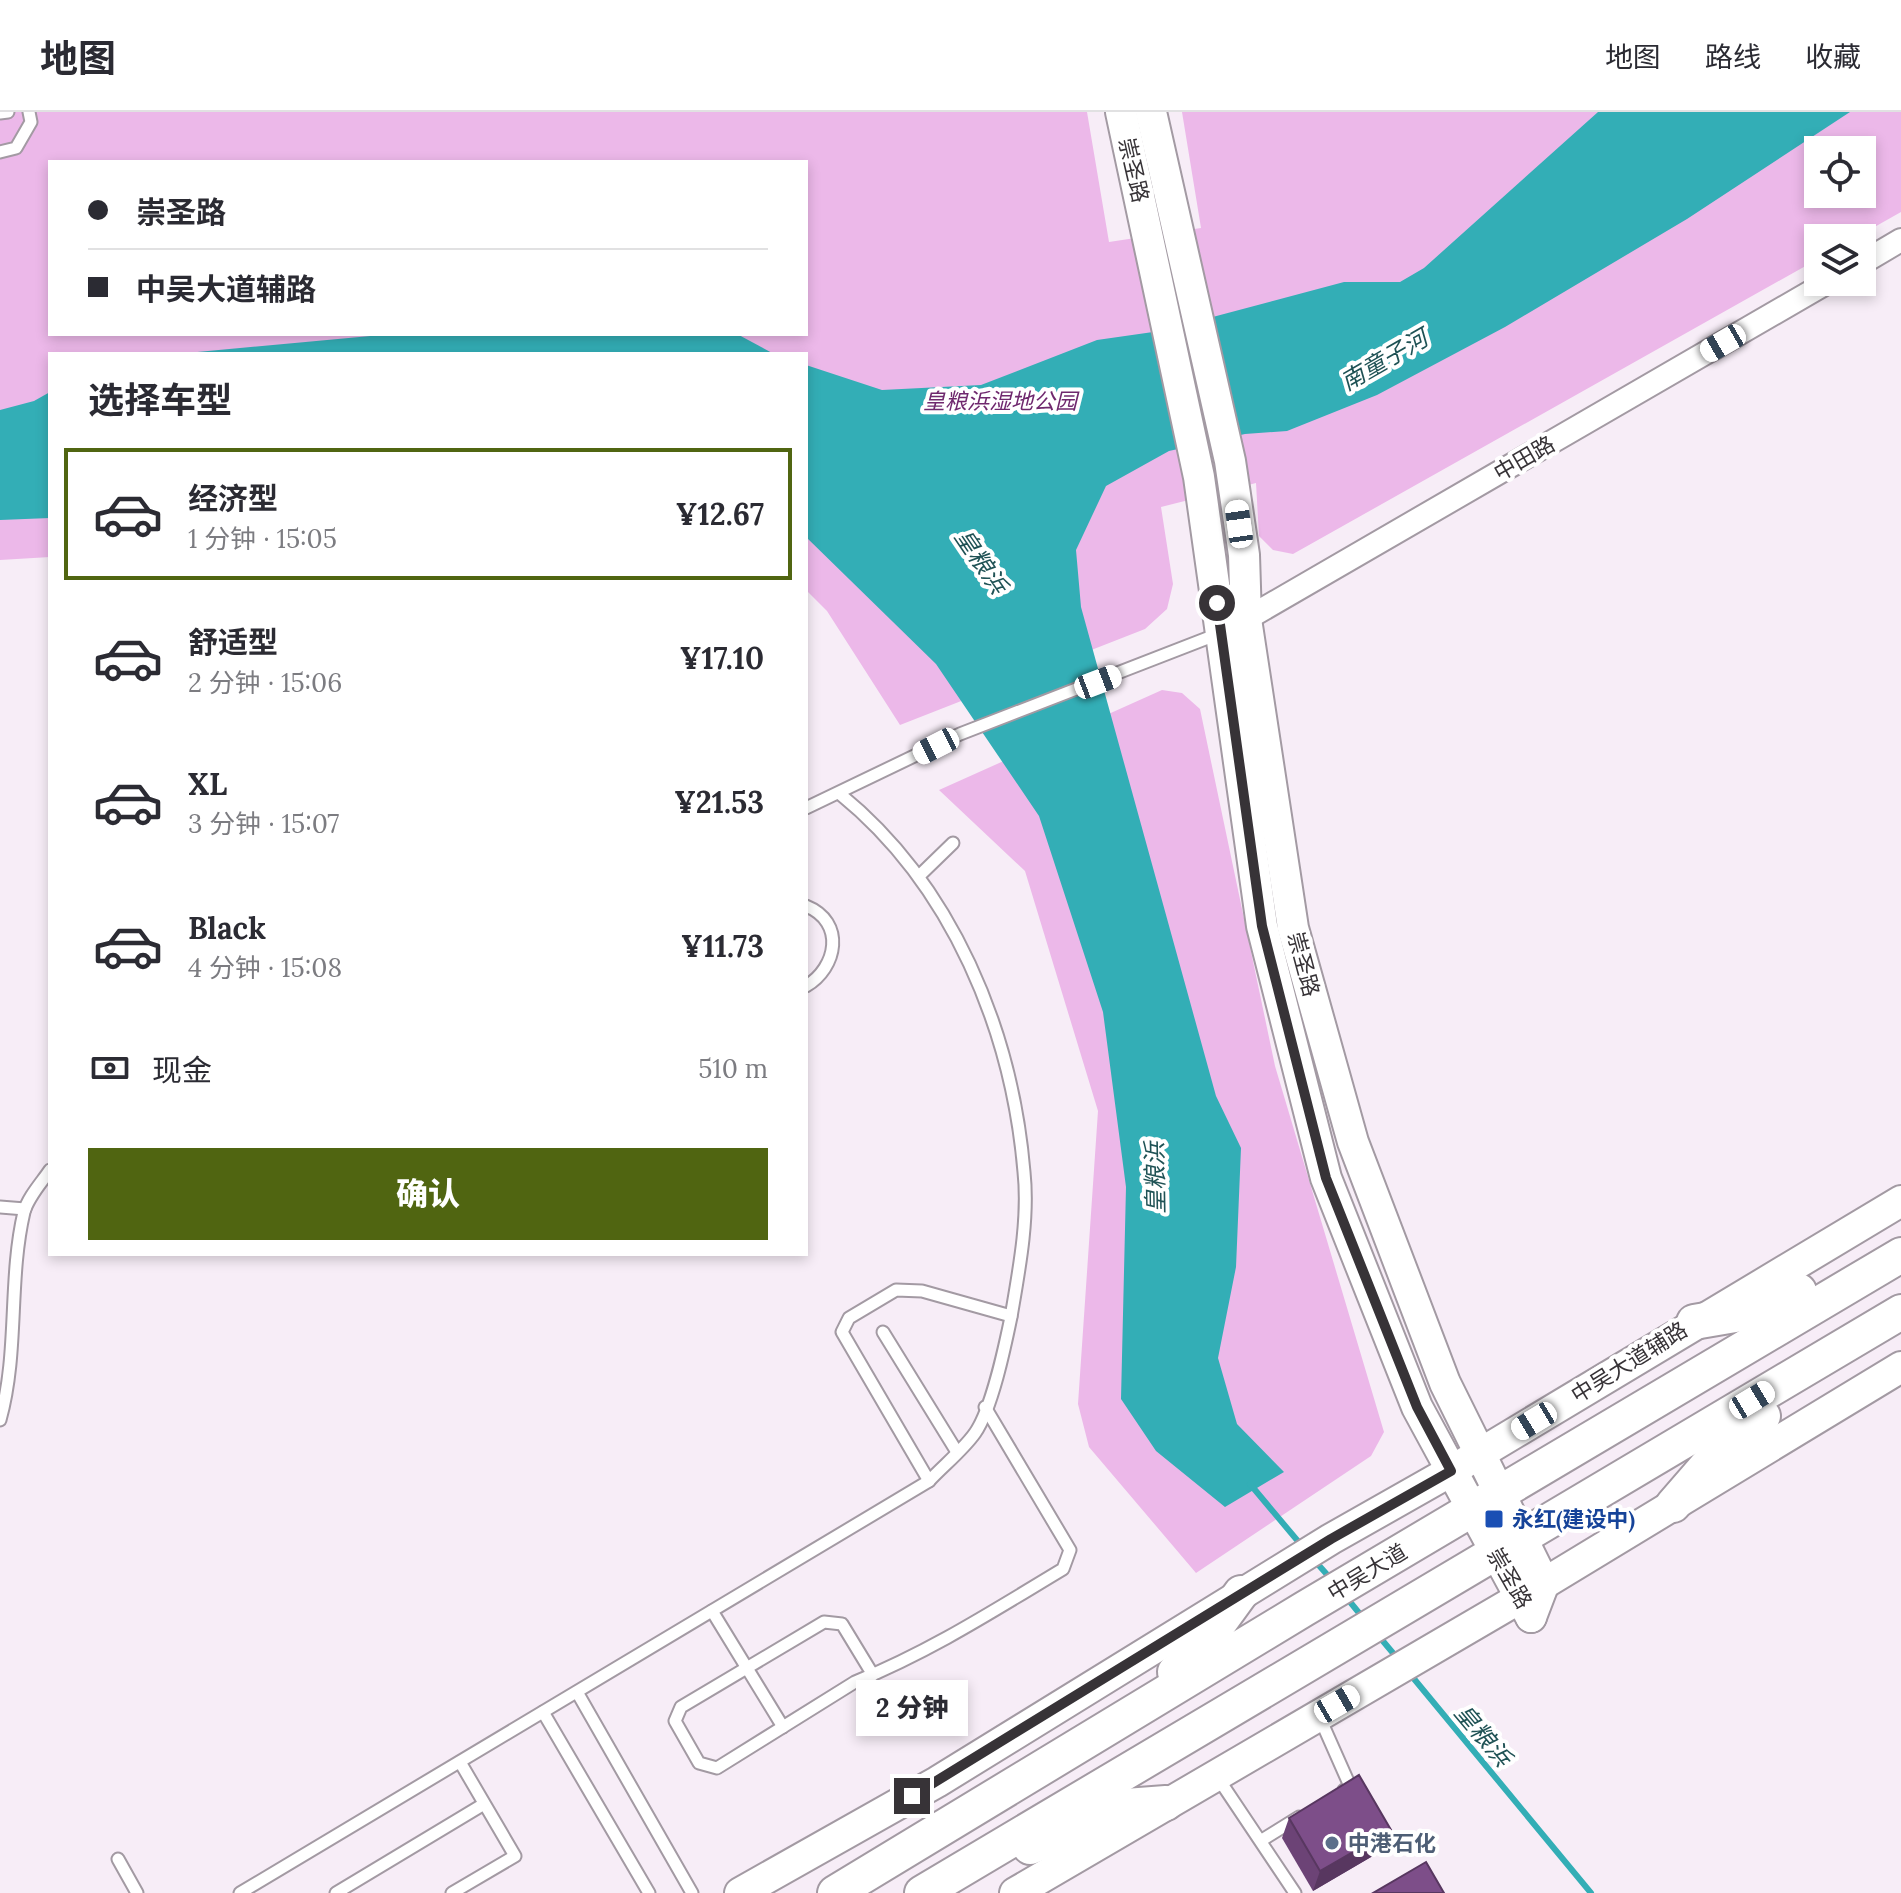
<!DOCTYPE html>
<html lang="zh">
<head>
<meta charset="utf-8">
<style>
	body { margin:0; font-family:Lora,"Noto Sans SC",serif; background:#f7f7f7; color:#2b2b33; height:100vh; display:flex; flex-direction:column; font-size:30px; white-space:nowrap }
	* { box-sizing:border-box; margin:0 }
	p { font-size:26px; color:#7c7c81 }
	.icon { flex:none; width:44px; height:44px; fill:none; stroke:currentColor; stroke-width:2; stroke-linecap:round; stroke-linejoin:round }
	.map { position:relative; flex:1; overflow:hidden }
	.panel { position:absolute; left:48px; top:240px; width:760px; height:904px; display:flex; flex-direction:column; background:#fff; border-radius:0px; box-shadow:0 4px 12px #0003 }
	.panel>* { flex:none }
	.guide { position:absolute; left:48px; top:48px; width:760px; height:176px; border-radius:0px; box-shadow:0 4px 12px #0003; display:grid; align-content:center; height:176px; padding:0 40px; background:#fff }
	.fabs { position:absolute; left:1804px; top:24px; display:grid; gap:16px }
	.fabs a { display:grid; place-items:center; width:72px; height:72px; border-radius:0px; background:#fff; box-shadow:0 4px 12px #0003; font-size:40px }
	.end { position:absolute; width:36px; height:36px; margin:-18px; border:10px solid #373337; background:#fff; box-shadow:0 0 0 4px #fff }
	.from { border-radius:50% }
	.bubble { position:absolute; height:56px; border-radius:0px; background:#fff; box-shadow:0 4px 12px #0003; font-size:26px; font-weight:800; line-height:56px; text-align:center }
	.car { position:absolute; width:24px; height:48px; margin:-24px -12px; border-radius:10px; box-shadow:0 0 6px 2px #0007; background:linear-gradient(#fff 24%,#345 0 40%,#fff 0 76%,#345 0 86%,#fff 0) }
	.guide b { display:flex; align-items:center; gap:28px; height:76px; font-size:30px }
	.guide b+b { border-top:2px solid #e1e1e2 }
	.guide i { width:20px; height:20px; background:#2b2b33 }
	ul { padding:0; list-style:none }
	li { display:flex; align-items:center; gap:24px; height:132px; margin:0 16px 12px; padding:0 24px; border:4px solid transparent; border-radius:0px }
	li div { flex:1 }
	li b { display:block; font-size:30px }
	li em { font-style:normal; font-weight:800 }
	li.current { border-color:#506511 }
	li>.icon { width:72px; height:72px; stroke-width:1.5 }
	h2 { padding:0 40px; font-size:36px; line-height:96px }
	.pay { display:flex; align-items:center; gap:20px; height:88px; padding:0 40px; font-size:30px }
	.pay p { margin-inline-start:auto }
	.primary-button { display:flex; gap:16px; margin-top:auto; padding:16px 40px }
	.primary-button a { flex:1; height:92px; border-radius:0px; background:#506511; color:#fff; font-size:32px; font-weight:800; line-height:92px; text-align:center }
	header { display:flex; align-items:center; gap:48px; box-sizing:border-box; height:112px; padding:0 40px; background:#fff; border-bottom:2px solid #e1e1e2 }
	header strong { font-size:38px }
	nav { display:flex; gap:44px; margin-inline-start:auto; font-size:28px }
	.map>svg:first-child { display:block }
	.green { fill:#ecb8e9; fill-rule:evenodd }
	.water { fill:#33aeb6 }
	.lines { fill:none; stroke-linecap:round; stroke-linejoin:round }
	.stream { stroke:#33aeb6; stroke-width:6 }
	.service-casing { stroke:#a39aa3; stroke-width:15 }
	.minor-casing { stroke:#a39aa3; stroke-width:26 }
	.secondary-casing { stroke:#a39aa3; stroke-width:34 }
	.primary-casing { stroke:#a39aa3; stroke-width:38 }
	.service { stroke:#fff; stroke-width:11 }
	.minor { stroke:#fff; stroke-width:22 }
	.secondary { stroke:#fff; stroke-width:30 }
	.primary { stroke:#fff; stroke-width:34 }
	.wall { fill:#6c4376 }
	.shaded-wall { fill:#583760 }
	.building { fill:#7d4e89; stroke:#583760; stroke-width:2 }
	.route { stroke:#373337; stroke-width:10 }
	.transit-dot { fill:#1a4fb4; stroke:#fff; stroke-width:3 }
	.service-dot { fill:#5c6f8a; stroke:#fff; stroke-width:3 }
	.labels { text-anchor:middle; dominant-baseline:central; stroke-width:8; stroke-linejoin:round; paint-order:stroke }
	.street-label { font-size:22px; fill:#373337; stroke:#fff }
	.park-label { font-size:22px; font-style:italic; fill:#6f286e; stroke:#fff }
	.transit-label { font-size:22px; font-weight:bold; fill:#164399; stroke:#fff; text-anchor:start }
	.service-label { font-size:22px; font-weight:bold; fill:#4e5e75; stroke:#fff; text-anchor:start }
	.water-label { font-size:24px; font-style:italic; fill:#1f5255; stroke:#fff }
</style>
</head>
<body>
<header>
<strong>地图</strong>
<nav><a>地图</a><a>路线</a><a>收藏</a></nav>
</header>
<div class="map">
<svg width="1901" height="1781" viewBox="0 0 1901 1781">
	<rect width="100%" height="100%" fill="#f7edf7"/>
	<g class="green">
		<path d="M0 0H1087L1109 130 1201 116 1182 0H1901V100L1855 126H1818V147L1293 442 1273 438 1259 424 1256 371 1161 395 1173 472 1167 497 1145 517 900 613 827 499 806 478V242H50V445L0 448ZM1818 38H1862V82H1818ZM50 50H806V222H50Z"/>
		<polygon points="1162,578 1182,581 1200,597 1275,954 1384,1320 1371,1344 1196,1461 1089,1335 1078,1292 1098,999 1025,759 939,678"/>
	</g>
	<g class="water">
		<polygon points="1598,0 1850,0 1687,107 1505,215 1377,283 1287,319 1245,322 1169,339 1106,374 1076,438 1081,495 1216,984 1241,1036 1236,1155 1218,1246 1237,1312 1284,1360 1225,1395 1156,1339 1121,1287 1126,1075 1103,900 1039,704 936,552 806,425 806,253 882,278 981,273 1097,228 1160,219 1344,170 1400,170 1424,156"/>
		<polygon points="392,222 737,222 774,242 176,242"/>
		<polygon points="50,280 50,406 0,408 0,298 34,289"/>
	</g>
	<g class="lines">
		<g class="stream">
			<polyline points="1250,1372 1302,1434"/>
			<polyline points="1315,1449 1331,1467"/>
			<polyline points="1346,1485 1364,1507"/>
			<polyline points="1377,1522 1398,1547"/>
			<polyline points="1410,1562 1591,1781"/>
		</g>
		<defs>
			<g id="service">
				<polyline points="0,1 8,0"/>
				<polyline points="0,40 16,36 31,10 29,0"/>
				<polyline points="806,696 960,622 1218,522"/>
				<polyline points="919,764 953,731"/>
				<path d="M806 794C846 810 837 856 806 874"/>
				<polyline points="0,1095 25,1097"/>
				<polyline points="883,1220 957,1340"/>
				<path d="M0 1308C19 1240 8 1168 24 1100 28 1085 42 1070 50 1058"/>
				<polyline points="929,1369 842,1220 849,1206 896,1178 922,1179 1011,1204"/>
				<polyline points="712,1499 783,1615"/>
				<path d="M873 1563 842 1512 824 1510 681 1595 675 1609 699 1651 717 1656 855 1570C931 1539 993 1499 1063 1457L1070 1438 985 1295"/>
				<polyline points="577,1580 692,1781"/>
				<polyline points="543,1600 649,1781"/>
				<polyline points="1319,1604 1350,1674 1344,1678"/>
				<polyline points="1218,1666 1295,1781"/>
				<polyline points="1262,1728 1299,1705"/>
				<polyline points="118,1747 137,1781"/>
				<path d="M240 1781 929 1369C944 1353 963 1338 975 1321 992 1297 1005 1234 1011 1205 1019 1158 1029 1107 1024 1060 1012 918 952 773 840 682"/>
				<polyline points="336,1781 484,1692"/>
				<polyline points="452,1781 515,1744 460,1650"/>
			</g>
			<g id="minor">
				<polyline points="1862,151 1901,128"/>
				<polyline points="1234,514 1828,170"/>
			</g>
			<g id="secondary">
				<polyline points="1121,0 1199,365 1262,814 1326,1066 1417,1295 1531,1505"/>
				<polyline points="1151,0 1230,349 1244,443 1246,507 1293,816 1353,1030 1445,1271 1544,1471 1531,1505"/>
				<polyline points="740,1781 937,1670 1331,1427 1451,1359 1901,1089"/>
				<polyline points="1015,1781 1520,1486 1901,1255"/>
			</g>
			<g id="primary">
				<polyline points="1694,1210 1770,1197 1799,1179"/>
				<polyline points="1673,1393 1738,1318 1763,1304"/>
				<polyline points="1175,1560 1201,1536 1241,1481"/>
				<polyline points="1030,1735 1126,1694 1166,1691"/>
				<polyline points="835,1781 1304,1497 1901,1143"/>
				<polyline points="922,1781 1901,1200"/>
			</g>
		</defs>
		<use href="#service" class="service-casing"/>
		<use href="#minor" class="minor-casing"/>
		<use href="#secondary" class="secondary-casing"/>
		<use href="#primary" class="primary-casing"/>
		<use href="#service" class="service"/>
		<use href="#minor" class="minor"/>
		<use href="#secondary" class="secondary"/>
		<use href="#primary" class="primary"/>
	</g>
	<polygon class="wall" points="1289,1706 1391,1718 1383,1738 1313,1779 1282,1726"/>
	<polygon class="shaded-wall" points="1391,1718 1383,1738 1313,1779 1320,1759"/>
	<g class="building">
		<polygon points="1359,1663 1391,1718 1320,1759 1289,1706"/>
		<polygon points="1426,1750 1444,1781 1373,1781"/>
	</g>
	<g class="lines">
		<polyline class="route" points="912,1684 1331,1427 1451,1359 1417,1295 1326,1066 1262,814 1217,491"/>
	</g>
	<rect class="transit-dot" x="1484" y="1397" width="20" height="20" rx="4"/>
	<circle class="service-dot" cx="1332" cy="1731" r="8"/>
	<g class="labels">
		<g class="street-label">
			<text transform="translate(1134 58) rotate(77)">崇圣路</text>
			<text transform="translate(1524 346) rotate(-30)">中田路</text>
			<text transform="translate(1304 852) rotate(75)">崇圣路</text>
			<text transform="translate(1629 1250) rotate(-32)">中吴大道辅路</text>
			<text transform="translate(1367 1460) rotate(-31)">中吴大道</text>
			<text transform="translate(1510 1466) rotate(60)">崇圣路</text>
		</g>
		<g class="park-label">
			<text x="1000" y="289">皇粮浜湿地公园</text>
		</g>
		<g class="transit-label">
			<text x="1512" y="1407">永红(建设中)</text>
		</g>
		<g class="service-label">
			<text x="1348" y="1731">中港石化</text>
		</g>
		<g class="water-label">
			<text transform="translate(1384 248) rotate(-30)">南童子河</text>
			<text transform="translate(981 449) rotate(56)">皇粮浜</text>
			<text transform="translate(1155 1066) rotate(-91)">皇粮浜</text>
			<text transform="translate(1483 1623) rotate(50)">皇粮浜</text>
		</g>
	</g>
</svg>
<div class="fabs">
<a><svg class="icon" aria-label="locate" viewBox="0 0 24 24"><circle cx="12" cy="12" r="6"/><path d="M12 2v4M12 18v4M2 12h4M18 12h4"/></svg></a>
<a><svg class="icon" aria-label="layers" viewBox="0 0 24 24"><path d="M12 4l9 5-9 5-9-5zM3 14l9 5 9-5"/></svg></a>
</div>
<i class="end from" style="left:1217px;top:491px"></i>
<i class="end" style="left:912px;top:1684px"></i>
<div class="bubble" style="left:856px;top:1568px;width:112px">2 分钟</div>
<i class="car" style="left:1723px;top:231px;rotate:240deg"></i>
<i class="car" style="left:1239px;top:412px;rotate:352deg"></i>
<i class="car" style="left:1098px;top:570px;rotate:69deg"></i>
<i class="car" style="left:936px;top:634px;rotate:243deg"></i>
<i class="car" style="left:1752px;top:1288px;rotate:59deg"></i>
<i class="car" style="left:1534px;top:1309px;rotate:239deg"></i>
<i class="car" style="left:1337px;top:1592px;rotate:60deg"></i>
<div class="guide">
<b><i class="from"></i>崇圣路</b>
<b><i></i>中吴大道辅路</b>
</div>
<section class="panel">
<h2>选择车型</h2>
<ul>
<li class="current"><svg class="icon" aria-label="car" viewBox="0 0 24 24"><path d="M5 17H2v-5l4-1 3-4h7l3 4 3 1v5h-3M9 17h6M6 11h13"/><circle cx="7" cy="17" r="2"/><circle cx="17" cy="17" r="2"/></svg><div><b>经济型</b><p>1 分钟 · 15:05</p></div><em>¥12.67</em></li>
<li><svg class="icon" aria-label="car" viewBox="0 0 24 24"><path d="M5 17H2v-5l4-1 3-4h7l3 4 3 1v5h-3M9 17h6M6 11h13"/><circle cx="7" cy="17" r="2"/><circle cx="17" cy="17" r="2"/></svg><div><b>舒适型</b><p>2 分钟 · 15:06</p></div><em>¥17.10</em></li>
<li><svg class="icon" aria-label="car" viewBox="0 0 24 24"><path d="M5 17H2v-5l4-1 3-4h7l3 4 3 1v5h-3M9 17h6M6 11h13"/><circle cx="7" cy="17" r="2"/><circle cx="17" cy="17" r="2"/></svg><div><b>XL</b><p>3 分钟 · 15:07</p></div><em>¥21.53</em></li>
<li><svg class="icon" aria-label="car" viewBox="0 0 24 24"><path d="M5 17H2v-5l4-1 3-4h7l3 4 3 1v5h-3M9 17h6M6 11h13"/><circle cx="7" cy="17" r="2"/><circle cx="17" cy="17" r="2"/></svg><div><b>Black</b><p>4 分钟 · 15:08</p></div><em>¥11.73</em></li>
</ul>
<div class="pay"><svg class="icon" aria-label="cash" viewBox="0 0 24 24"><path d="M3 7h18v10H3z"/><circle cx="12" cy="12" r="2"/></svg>现金<p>510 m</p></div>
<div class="primary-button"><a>确认</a></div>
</section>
</div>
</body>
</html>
